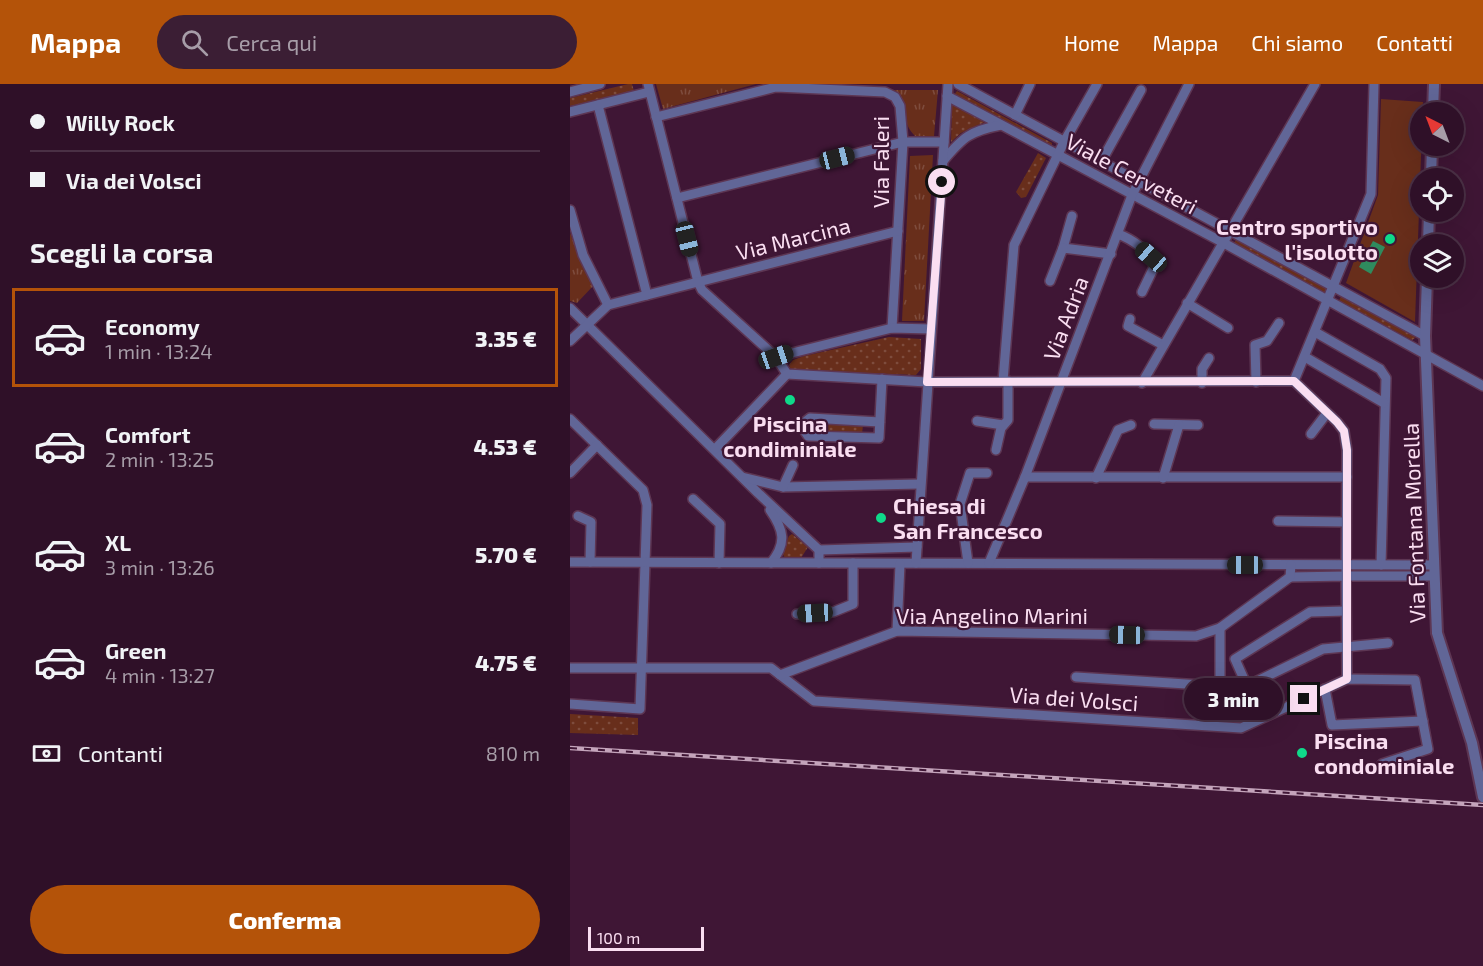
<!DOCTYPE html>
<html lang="it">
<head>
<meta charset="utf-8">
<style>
	body { margin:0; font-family:"Exo 2",sans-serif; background:#3b1e34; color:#f1f3f6; height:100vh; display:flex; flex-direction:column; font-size:22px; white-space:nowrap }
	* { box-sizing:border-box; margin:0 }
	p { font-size:20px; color:#a79da8 }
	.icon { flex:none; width:33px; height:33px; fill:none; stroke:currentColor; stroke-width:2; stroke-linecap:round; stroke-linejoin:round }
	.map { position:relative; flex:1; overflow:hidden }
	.panel { display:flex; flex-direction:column; background:#2f1028; width:570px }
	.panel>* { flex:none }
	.hud { display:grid; align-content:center; height:132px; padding:0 30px; background:#2f1028 }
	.needle { width:39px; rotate:318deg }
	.buttons { position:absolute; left:840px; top:18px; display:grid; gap:12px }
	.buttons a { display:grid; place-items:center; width:54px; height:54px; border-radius:50%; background:#2f1028; box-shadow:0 6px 24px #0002,0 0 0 2px #4a3045; font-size:30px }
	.scale { position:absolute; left:18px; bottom:15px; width:116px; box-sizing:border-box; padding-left:6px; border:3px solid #fadef1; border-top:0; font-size:16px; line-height:21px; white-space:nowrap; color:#fadef1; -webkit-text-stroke:4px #3f1635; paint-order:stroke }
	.end { position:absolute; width:27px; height:27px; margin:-14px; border:8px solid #fadef1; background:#111; box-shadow:0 0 0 3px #111 }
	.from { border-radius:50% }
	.bubble { position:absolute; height:42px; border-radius:21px; background:#2f1028; box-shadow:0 6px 24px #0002,0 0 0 2px #4a3045; font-size:20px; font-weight:800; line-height:42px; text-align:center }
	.car { position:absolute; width:18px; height:36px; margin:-18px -9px; border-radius:8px; box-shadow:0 0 4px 2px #0007; background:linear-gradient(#222 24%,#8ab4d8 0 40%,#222 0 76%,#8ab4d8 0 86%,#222 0) }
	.hud b { display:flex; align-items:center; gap:21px; height:57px; font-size:22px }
	.hud b+b { border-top:2px solid #4a3045 }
	.hud i { width:15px; height:15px; background:#f1f3f6 }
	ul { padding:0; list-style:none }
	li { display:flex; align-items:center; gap:18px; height:99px; margin:0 12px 9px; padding:0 18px; border:3px solid transparent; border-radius:0px }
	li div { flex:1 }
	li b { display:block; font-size:22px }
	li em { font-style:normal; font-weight:800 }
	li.active { border-color:#b45309 }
	li>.icon { width:54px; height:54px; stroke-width:1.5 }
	h2 { padding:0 30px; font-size:27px; line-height:72px }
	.pay { display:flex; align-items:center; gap:15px; height:66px; padding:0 30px; font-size:22px }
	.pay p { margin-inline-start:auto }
	.action { display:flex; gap:12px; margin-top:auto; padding:12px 30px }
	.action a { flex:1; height:69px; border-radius:36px; background:#b45309; color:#fff; font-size:24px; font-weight:800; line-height:69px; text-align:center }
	header { display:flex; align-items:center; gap:36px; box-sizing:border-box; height:84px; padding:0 30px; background:#b45309; color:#fff }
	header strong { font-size:28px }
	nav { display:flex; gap:33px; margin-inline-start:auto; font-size:21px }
	.search { width:420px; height:54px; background:#3b1e34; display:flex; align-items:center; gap:15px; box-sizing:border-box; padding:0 21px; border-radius:33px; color:#a79da8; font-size:22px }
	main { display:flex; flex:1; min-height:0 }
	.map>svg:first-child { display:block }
	.grass { fill:url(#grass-dots) }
	.park { fill:url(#park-tufts) }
	.pitch { fill:#682e1b }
	.water { fill:#2f8b5e }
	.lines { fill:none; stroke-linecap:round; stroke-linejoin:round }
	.minor-casing { stroke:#5d3653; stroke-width:12 }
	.tertiary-casing { stroke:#5d3653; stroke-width:14 }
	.minor { stroke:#616697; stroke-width:9 }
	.tertiary { stroke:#616697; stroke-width:10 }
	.rail-casing { stroke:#c4a4bb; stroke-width:4.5 }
	.rail { stroke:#3f1635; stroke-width:2; stroke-dasharray:7; stroke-linecap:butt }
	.route { stroke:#fadef1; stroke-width:8 }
	.poi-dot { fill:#0fd98a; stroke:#3f1635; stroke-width:2 }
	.labels { text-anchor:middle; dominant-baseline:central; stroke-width:4.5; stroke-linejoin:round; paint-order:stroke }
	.street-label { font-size:22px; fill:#fadef1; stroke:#3f1635 }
	.poi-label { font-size:22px; font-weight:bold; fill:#fadef1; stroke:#3f1635; text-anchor:start }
</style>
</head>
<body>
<header>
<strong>Mappa</strong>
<div class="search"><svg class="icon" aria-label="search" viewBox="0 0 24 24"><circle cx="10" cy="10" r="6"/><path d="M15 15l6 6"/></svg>Cerca qui</div>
<nav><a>Home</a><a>Mappa</a><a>Chi siamo</a><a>Contatti</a></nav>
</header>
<main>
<section class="panel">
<div class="hud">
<b><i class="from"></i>Willy Rock</b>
<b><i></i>Via dei Volsci</b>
</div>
<h2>Scegli la corsa</h2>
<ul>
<li class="active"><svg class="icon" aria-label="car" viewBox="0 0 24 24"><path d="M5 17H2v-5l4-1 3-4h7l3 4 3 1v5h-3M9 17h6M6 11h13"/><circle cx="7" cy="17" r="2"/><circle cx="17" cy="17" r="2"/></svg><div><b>Economy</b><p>1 min · 13:24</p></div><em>3.35 €</em></li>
<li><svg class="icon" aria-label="car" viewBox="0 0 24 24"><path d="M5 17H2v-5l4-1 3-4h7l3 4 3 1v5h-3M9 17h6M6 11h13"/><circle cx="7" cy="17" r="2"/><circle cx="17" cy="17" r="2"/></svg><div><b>Comfort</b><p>2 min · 13:25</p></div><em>4.53 €</em></li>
<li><svg class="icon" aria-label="car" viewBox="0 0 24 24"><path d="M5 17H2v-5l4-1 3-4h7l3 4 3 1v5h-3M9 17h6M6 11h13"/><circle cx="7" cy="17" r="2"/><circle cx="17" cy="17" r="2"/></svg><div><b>XL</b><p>3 min · 13:26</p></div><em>5.70 €</em></li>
<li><svg class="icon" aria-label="car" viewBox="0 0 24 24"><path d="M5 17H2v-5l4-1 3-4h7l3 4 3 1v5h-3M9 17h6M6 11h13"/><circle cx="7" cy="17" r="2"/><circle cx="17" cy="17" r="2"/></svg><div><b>Green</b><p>4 min · 13:27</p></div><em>4.75 €</em></li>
</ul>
<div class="pay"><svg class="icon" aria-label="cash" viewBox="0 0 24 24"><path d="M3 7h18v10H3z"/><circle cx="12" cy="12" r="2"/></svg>Contanti<p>810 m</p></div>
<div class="action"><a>Conferma</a></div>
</section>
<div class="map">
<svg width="913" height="882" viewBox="0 0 913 882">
	<defs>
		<pattern id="grass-dots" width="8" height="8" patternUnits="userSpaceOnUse" patternTransform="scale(1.5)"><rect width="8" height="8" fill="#682e1b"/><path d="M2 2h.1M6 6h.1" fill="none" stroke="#7e4c3d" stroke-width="1.8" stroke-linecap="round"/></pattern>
		<pattern id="park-tufts" width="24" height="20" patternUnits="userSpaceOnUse" patternTransform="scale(1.5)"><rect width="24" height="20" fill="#682e1b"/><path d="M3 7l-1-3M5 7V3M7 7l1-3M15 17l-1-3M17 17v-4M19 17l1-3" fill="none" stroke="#7e4c3d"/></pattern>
	</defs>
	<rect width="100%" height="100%" fill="#3f1635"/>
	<g class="grass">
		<polygon points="58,0 62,0 64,7 0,22 0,14"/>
		<polygon points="387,7 482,59 482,62 384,11"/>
		<polygon points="382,19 415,38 391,49 381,58"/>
		<polygon points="468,69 476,74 456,113 451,114 446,108"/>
		<polygon points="666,156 757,205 757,208 755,210 663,160"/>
		<polygon points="771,212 844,251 845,254 842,256 769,217"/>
		<polygon points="319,253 351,255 351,285 346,291 221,286 219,281 223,276 234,272"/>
		<polygon points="242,337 293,341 292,350 242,349 238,343"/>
		<polygon points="222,450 238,463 231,474 215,474 212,469 219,452"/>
		<polygon points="0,630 68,634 68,651 0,649"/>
	</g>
	<g class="park">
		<polygon points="86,0 186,0 93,25"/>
		<path d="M323 6H368L364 52H345C331 38 337 22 323 6Z"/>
		<polygon points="363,71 354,237 332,237 340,72"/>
		<polygon points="0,149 23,202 7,219 0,217"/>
	</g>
	<polygon class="pitch" points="811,15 853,18 845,238 776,199 808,111"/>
	<polygon class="water" points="803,157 815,163 801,190 789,183"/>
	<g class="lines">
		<defs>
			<g id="minor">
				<polyline points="78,0 128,198 132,206 206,273"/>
				<polyline points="388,0 855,252"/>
				<polyline points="0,8 30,0"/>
				<polyline points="377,12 652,158 913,302"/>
				<polyline points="28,21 77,211"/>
				<polyline points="0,28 79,8"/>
				<polyline points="445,31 460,0"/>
				<polyline points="86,33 206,3 315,8 325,13 330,22 333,58 322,244"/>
				<path d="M373 77C393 53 400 47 431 41"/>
				<polyline points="531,78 571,6"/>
				<polyline points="107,114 333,58 374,58"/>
				<polyline points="0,126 13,171 38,221"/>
				<polyline points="502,132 493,164 541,170"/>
				<path d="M548 150C562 155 579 167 585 181L572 208"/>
				<polyline points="480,197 493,164"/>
				<polyline points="617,219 658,244"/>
				<polyline points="0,224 188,409 249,466 249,479"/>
				<polyline points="560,235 558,242 593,261"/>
				<polyline points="361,245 322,244 206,273 217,290 357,298 724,297"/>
				<polyline points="745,248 810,285 816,294 811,481"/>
				<polyline points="0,257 38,221 328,147"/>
				<polyline points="735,273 814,319"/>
				<polyline points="433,297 444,161 494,58 527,0"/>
				<polyline points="724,297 801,110 804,0"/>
				<polyline points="724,297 767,338 774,347 777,366 776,492 863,492"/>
				<polyline points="686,298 685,261 697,257 709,239"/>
				<polyline points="572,299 745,0"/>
				<polyline points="632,299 632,285 639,274"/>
				<polyline points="0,335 73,406 77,421 70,625 0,620"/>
				<polyline points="407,337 433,341"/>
				<polyline points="310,338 240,334 235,338 234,346 238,352 309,354 312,295"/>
				<polyline points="584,340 628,341"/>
				<polyline points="741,350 757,329"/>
				<polyline points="145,365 217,290"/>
				<polyline points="426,366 431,344 438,336 438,297"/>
				<polyline points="0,389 27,361"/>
				<polyline points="172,393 213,403 350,400"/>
				<polyline points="455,393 777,393"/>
				<polyline points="526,394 548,346 561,341"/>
				<polyline points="593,394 609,341"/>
				<polyline points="213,403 223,381"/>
				<polyline points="123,415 150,440 149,479"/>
				<path d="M200 426C214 446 217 459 201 479"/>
				<polyline points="8,432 21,438 20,478"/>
				<polyline points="708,437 776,438"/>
				<polyline points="249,466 347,463"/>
				<polyline points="0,478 863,481"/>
				<polyline points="346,479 378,0"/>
				<polyline points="398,479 390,420 400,389 417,389"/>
				<polyline points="419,479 455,393 562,111 619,0"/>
				<polyline points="720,493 776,492 777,595"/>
				<polyline points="776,527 740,528 665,575 677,602 753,565 818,559"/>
				<polyline points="227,530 263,528 283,520 283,479"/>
				<polyline points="327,547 330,480"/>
				<polyline points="0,584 201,584 244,617 671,644 777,595 845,596 858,665 812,680"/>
				<polyline points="210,591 327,547 626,552 650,544 720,493 721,481"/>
				<polyline points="506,593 632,601 650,598 650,544"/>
				<polyline points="755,605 762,641 853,637"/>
			</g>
			<g id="tertiary">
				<polyline points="863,28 864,0"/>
				<polyline points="861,94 862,62"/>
				<polyline points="858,160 859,128"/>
				<polyline points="857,194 855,252 867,549 902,659 913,713"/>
			</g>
		</defs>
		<use href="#minor" class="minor-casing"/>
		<use href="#tertiary" class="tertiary-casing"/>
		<use href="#minor" class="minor"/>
		<use href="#tertiary" class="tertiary"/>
		<defs>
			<polyline id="rail" points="0,664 913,721"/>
		</defs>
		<use href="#rail" class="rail-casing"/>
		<use href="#rail" class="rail"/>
	</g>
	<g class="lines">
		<polyline class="route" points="372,98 357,298 724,297 767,338 774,347 777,366 777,595 734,615"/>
	</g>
	<g class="poi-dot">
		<circle cx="820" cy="155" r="6"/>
		<circle cx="220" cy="316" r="6"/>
		<circle cx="311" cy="434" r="6"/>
		<circle cx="732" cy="669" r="6"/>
	</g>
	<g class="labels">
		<g class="street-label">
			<text transform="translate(310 78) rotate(-90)">Via Faleri</text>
			<text transform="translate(562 89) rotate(28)">Viale Cerveteri</text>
			<text transform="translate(223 154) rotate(-14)">Via Marcina</text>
			<text transform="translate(495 234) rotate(-69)">Via Adria</text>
			<text transform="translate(843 439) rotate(-92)">Via Fontana Morella</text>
			<text x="422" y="531">Via Angelino Marini</text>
			<text transform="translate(504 614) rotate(4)">Via dei Volsci</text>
		</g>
		<g class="poi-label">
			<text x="808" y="142" text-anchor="end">Centro sportivo<tspan x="808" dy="25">l'isolotto</tspan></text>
			<text x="220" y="339" text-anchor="middle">Piscina<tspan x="220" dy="25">condiminiale</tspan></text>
			<text x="323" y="421">Chiesa di<tspan x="323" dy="25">San Francesco</tspan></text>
			<text x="744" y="656">Piscina<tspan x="744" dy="25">condominiale</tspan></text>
		</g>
	</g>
</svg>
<div class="buttons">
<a><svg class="needle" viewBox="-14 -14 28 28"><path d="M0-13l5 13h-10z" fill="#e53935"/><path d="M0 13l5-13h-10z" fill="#a79da8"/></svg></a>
<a><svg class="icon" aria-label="locate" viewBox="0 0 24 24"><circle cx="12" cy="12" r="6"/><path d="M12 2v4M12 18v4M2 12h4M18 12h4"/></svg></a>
<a><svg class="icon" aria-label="layers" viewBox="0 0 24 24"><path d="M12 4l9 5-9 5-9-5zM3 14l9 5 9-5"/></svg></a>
</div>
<div class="scale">100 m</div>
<i class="end from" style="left:372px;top:98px"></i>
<i class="end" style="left:734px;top:615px"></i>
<div class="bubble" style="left:614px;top:594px;width:99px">3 min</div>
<i class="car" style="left:267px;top:74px;rotate:76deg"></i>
<i class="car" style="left:117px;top:155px;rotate:166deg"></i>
<i class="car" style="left:581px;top:173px;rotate:311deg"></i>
<i class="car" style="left:206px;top:273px;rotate:71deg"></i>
<i class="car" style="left:675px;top:481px;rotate:270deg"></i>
<i class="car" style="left:245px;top:529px;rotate:267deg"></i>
<i class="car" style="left:557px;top:551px;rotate:271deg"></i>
</div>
</main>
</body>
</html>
